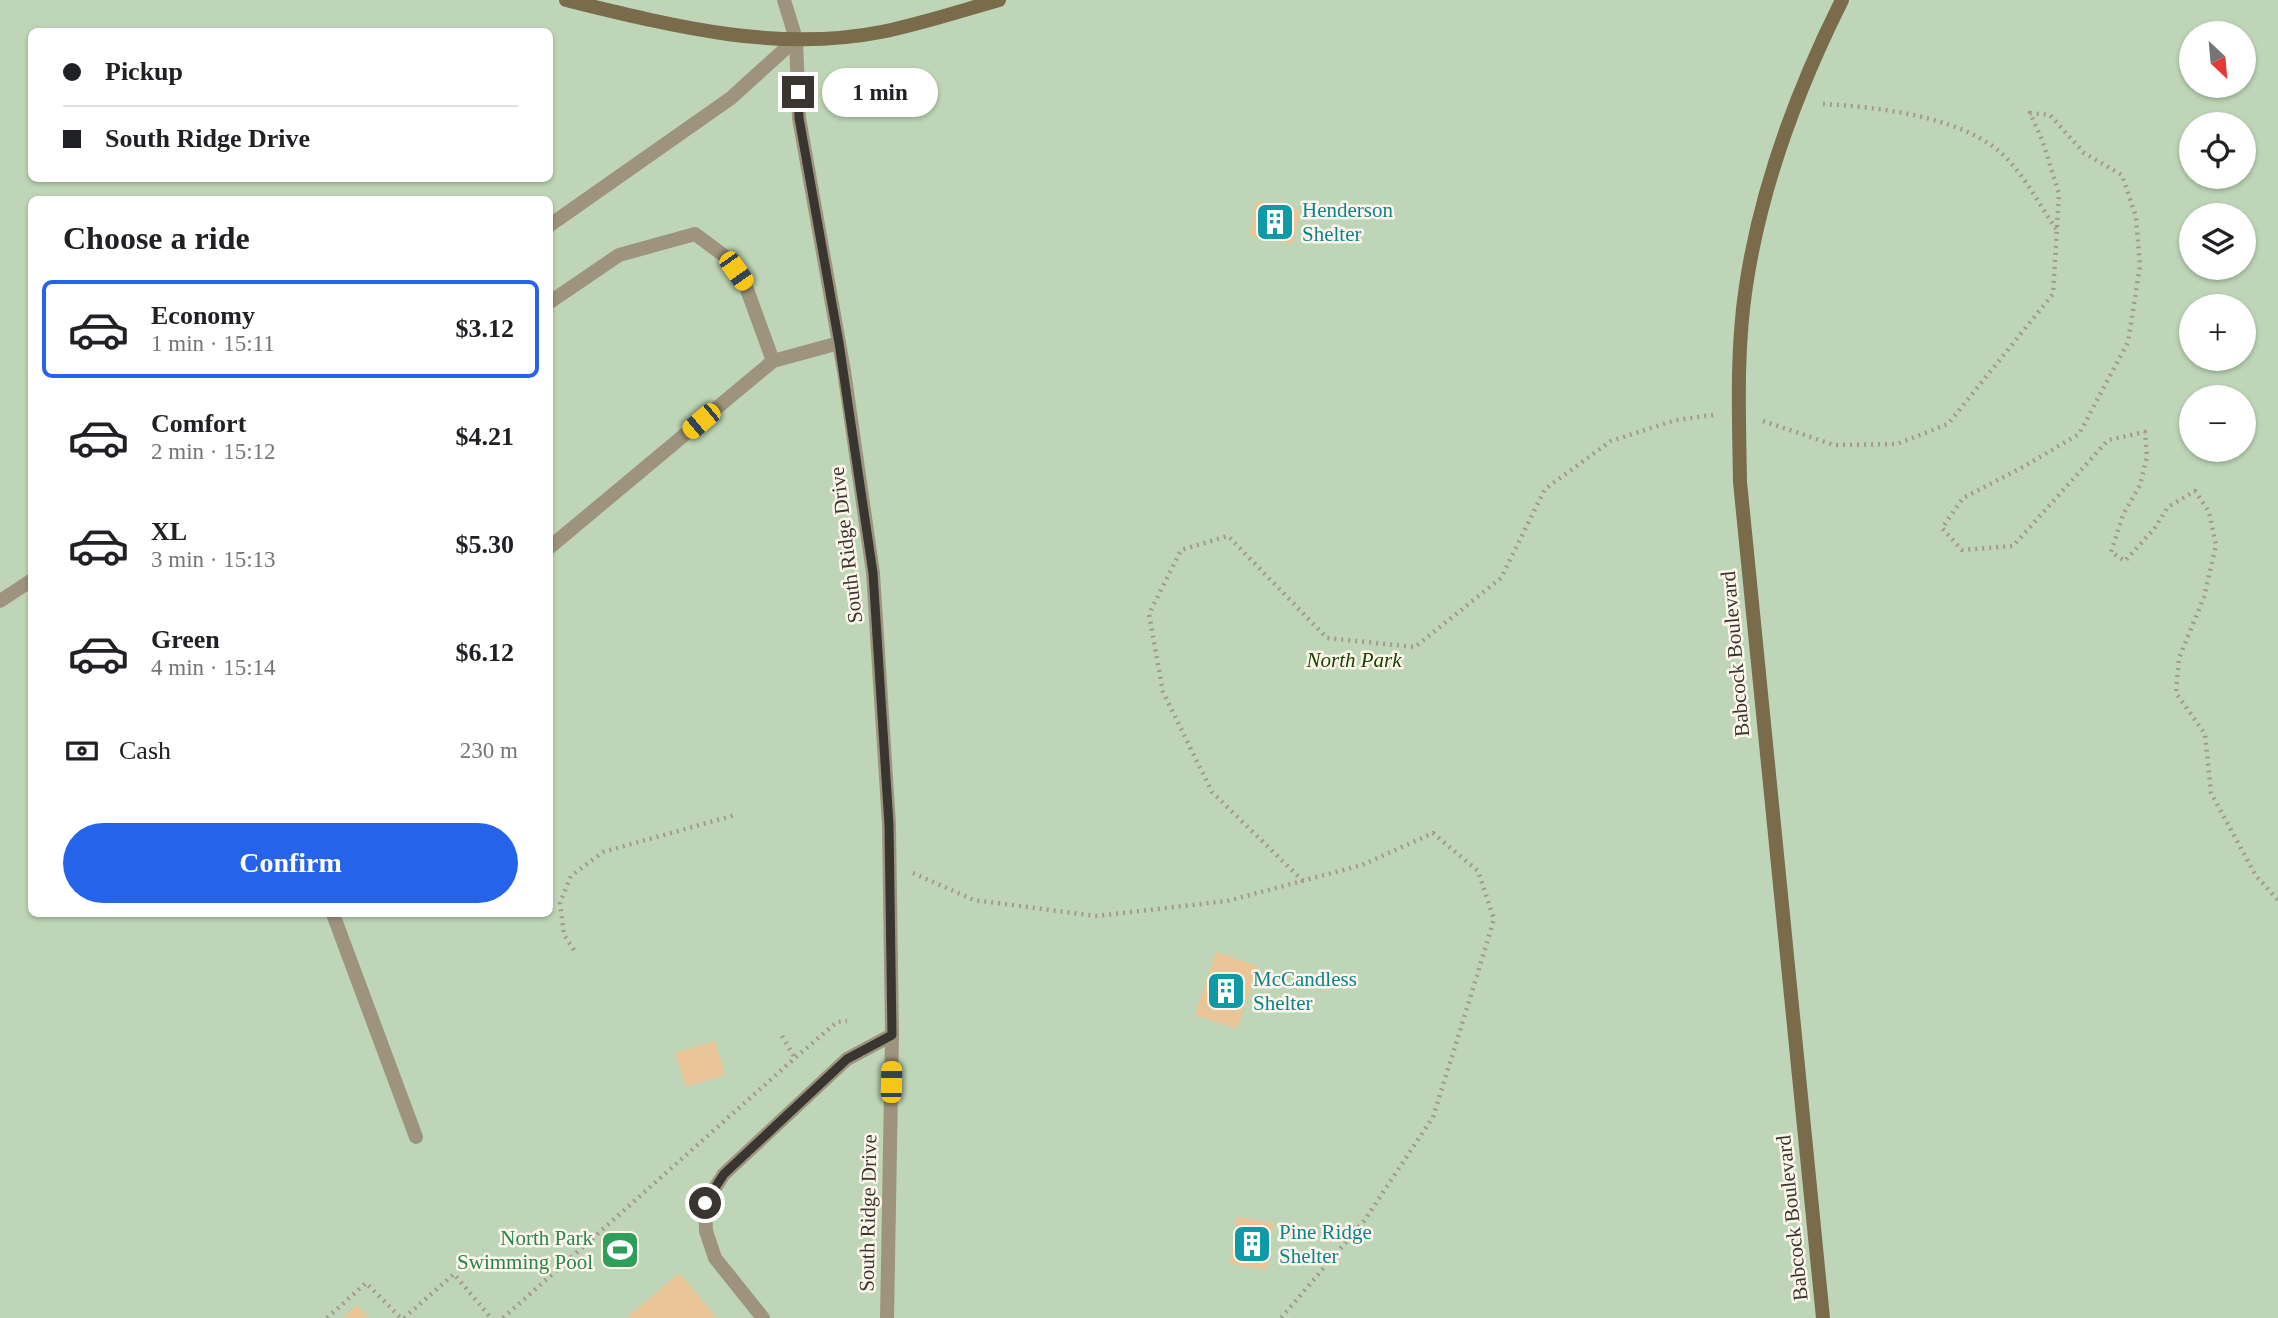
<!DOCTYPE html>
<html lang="en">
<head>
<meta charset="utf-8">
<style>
	body { margin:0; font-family:Georgia,serif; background:#f6f6f6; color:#202124; height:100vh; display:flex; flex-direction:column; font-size:26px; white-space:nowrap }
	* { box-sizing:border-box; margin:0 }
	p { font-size:23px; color:#757577 }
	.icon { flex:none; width:38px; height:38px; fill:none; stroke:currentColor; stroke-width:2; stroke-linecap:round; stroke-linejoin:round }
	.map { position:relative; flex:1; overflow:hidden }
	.panel { position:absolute; left:28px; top:196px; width:525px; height:721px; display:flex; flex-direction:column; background:#fff; border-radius:10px; box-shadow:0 2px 5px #0004 }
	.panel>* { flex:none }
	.top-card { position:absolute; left:28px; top:28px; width:525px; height:154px; border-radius:10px; box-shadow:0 2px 5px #0004; display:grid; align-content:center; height:154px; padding:0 35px; background:#fff }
	.needle { width:46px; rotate:154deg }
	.tools { position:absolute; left:2179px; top:21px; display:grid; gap:14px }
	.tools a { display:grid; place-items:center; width:77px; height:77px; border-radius:50%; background:#fff; box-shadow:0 2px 5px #0004; font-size:35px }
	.end { position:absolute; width:32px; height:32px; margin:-16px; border:9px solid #393530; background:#fff; box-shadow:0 0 0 4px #fff }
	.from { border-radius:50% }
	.bubble { position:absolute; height:49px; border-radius:24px; background:#fff; box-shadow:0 2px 5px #0004; font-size:23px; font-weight:800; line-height:49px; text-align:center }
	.car { position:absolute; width:21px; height:42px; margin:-21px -10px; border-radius:9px; box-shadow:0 0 5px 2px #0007; background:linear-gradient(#f5c518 24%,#345 0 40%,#f5c518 0 76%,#345 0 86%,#f5c518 0) }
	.top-card b { display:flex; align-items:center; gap:24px; height:66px; font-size:26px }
	.top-card b+b { border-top:2px solid #e0e0e0 }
	.top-card i { width:18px; height:18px; background:#202124 }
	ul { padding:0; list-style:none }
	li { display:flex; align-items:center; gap:21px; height:98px; margin:0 14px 10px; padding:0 21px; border:4px solid transparent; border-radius:10px }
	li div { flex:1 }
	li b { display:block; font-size:26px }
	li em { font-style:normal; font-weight:800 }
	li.on { border-color:#2563eb }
	li>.icon { width:63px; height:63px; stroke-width:1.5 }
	h2 { padding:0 35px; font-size:32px; line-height:84px }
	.pay { display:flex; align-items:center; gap:18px; height:77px; padding:0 35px; font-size:26px }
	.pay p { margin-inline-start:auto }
	.primary-button { display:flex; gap:14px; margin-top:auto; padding:14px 35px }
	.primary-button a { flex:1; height:80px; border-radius:42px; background:#2563eb; color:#fff; font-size:28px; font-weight:800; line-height:80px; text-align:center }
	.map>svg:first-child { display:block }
	.green { fill:#bed6b7; fill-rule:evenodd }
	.building { fill:#eac597 }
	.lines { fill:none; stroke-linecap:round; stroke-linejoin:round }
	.path { stroke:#a29a90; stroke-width:4.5; stroke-dasharray:2 5; stroke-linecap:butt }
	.lane { stroke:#9e947e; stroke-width:14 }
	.street { stroke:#9e947e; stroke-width:14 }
	.secondary { stroke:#7a6b4b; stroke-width:14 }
	.route { stroke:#393530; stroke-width:9 }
	.labels { text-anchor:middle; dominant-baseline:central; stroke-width:5; stroke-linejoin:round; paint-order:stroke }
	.culture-label { font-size:21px; fill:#0d838f; stroke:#fff6eb; text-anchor:start }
	.street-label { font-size:21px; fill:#393530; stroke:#fff6eb }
	.park-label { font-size:21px; font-style:italic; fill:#174302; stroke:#fff6eb }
	.leisure-label { font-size:21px; fill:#27864d; stroke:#fff6eb; text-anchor:end }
</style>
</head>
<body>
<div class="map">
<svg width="2278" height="1318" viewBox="0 0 2278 1318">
	<rect width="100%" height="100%" fill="#f3e8db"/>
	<path class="green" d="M0 0H2278V1318H0ZM32 32H550V178H32ZM2191 33H2244V86H2191ZM2191 124H2244V177H2191ZM32 200H550V914H32ZM2191 215H2244V268H2191ZM2191 306H2244V359H2191ZM2191 397H2244V450H2191Z"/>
	<g class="building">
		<polygon points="1256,201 1300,210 1293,244 1249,235"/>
		<polygon points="1216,952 1258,966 1237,1029 1195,1015"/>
		<polygon points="715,1041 725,1075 686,1087 675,1053"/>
		<polygon points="1237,1217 1274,1223 1267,1270 1230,1264"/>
		<polygon points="679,1273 717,1318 626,1318 670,1281"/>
		<polygon points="357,1305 368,1318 342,1318"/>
	</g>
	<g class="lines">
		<g class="path">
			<path d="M1823 104C1879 107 1972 117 2010 162 2028 182 2041 207 2056 229"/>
			<polyline points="1763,421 1834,445 1897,444 1948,424 2053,294 2059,194 2043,142 2030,113 2050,115 2084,153 2122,175 2136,217 2140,266 2128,342 2079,434 2023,467 1963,498 1942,528 1962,550 2013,546 2108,440 2145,432 2147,457 2140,485 2123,515 2111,552 2125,561 2154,529 2168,507 2195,491 2209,512 2216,545 2204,597 2179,658 2176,693 2205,734 2211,793 2256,876 2278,900"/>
			<polyline points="913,873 974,900 1096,916 1227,901 1362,865 1433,833 1478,871 1494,919 1472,992 1433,1117 1364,1221 1281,1318"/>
			<polyline points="1303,881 1212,792 1163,692 1149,614 1181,550 1228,536 1327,638 1415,647 1501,578 1545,489 1611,441 1676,420 1714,415"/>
			<polyline points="574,950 564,935 560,903 571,876 603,852 735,815"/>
			<polyline points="782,1036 795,1058"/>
			<polyline points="327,1318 366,1283 401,1318"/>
			<polyline points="404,1318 454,1274 491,1318"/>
			<polyline points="503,1318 795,1058 837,1022 847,1021"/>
		</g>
		<g class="lane">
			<polyline points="784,0 796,39"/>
			<polyline points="550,302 619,255 695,234 726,257 745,284 773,361"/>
			<polyline points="550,547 773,361 839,343"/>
			<polyline points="333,914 416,1137"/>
			<polyline points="763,1318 715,1258 706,1231 705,1203 724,1174 847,1059 892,1035"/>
		</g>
		<g class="street">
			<polyline points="796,39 799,118 844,371 873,573 889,825 892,1035 887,1318"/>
			<polyline points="550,225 731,98 796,39"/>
			<polyline points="0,601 32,580"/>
		</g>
		<g class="secondary">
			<path d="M566 0C669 25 775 53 881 32 921 24 960 11 999 0"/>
			<path d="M1823 1318 1740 482C1739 417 1736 351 1746 286 1761 186 1797 90 1842 0"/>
		</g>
	</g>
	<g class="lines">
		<polyline class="route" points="705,1203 724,1174 847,1059 892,1035 889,825 873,573 839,343 799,118 798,92"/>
	</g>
	<defs>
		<symbol id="building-square" viewBox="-11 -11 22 22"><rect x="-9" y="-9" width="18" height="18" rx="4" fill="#0f9aa8" stroke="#fff6eb"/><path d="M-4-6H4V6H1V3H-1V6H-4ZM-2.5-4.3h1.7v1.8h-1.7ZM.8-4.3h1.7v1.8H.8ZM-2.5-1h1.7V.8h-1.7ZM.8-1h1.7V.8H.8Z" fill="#fff"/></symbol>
		<symbol id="stadium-square" viewBox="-11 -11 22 22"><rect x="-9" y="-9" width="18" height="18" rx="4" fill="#2e9e5b" stroke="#fff6eb"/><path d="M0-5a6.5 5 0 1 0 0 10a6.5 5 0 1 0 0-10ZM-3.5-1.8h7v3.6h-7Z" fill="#fff"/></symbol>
	</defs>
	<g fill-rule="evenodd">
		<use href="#building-square" x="1253" y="200" width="44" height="44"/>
		<use href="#building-square" x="1204" y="969" width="44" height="44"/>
		<use href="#building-square" x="1230" y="1222" width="44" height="44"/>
		<use href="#stadium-square" x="598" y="1228" width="44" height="44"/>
	</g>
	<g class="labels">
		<g class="culture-label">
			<text x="1302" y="210">Henderson<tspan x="1302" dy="24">Shelter</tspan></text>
			<text x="1253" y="979">McCandless<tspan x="1253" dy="24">Shelter</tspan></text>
			<text x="1279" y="1232">Pine Ridge<tspan x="1279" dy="24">Shelter</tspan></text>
		</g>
		<g class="street-label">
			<text transform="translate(846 545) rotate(-97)">South Ridge Drive</text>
			<text transform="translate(1735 654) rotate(-95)">Babcock Boulevard</text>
			<text transform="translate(868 1213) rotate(-89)">South Ridge Drive</text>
			<text transform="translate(1792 1218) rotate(-96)">Babcock Boulevard</text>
		</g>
		<g class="park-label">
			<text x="1354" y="660">North Park</text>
		</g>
		<g class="leisure-label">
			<text x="593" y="1238">North Park<tspan x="593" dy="24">Swimming Pool</tspan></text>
		</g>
	</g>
</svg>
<div class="tools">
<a><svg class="needle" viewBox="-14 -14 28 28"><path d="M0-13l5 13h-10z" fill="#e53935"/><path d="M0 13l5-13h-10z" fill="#757577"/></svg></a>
<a><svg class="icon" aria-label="locate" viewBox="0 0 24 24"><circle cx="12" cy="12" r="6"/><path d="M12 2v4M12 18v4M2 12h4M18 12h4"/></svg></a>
<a><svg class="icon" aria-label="layers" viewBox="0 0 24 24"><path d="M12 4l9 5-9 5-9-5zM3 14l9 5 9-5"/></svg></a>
<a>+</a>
<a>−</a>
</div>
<i class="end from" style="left:705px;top:1203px"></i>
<i class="end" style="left:798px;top:92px"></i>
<div class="bubble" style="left:822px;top:68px;width:116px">1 min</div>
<i class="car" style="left:736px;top:271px;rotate:145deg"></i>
<i class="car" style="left:701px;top:421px;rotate:230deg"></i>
<i class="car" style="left:891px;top:1082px;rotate:1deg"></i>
<div class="top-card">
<b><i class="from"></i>Pickup</b>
<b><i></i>South Ridge Drive</b>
</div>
<section class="panel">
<h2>Choose a ride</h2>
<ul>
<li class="on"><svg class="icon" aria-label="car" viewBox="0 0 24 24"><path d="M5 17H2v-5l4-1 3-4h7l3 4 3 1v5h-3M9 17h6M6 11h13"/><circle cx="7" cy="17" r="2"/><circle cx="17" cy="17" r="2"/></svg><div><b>Economy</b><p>1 min · 15:11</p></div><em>$3.12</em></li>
<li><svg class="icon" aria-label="car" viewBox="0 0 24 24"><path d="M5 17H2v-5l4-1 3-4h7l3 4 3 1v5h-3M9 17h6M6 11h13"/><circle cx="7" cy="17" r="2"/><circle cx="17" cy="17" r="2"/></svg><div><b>Comfort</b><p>2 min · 15:12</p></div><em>$4.21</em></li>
<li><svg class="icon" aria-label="car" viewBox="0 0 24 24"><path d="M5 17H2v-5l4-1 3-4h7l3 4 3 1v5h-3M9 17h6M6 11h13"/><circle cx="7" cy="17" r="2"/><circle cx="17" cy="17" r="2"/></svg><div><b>XL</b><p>3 min · 15:13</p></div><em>$5.30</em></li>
<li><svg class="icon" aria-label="car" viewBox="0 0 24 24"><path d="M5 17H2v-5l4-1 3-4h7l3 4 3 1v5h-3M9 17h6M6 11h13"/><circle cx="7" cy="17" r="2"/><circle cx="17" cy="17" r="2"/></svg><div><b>Green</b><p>4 min · 15:14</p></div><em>$6.12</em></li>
</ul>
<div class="pay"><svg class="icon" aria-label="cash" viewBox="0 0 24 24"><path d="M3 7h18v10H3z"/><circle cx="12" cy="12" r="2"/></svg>Cash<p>230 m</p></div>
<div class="primary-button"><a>Confirm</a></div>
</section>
</div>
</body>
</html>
